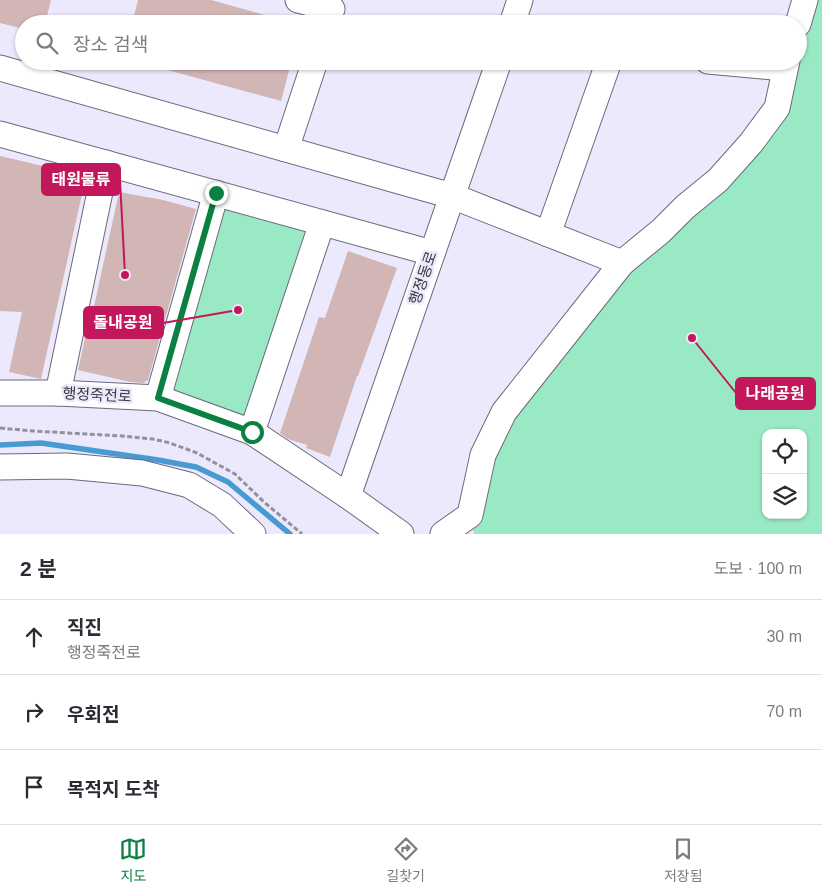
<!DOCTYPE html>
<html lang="ko">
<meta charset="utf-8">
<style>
body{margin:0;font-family:Arial,"Noto Sans KR",sans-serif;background:#f7f7f7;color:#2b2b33}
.controls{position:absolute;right:15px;bottom:15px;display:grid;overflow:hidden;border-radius:10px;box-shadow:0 1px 4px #0004}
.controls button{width:45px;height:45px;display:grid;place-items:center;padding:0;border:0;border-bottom:1px solid #e1e1e2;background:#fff;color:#2b2b33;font:25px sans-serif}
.stop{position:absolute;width:15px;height:15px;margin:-11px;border:4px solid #0b8043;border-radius:50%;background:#fff}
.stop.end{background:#0b8043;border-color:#fff;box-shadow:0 1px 5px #0008}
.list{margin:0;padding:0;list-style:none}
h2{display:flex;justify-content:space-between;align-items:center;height:65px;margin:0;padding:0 20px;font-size:21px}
h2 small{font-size:16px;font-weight:400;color:#7c7c81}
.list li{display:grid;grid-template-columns:32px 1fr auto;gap:15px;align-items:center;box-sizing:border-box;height:75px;padding:0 20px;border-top:1px solid #e1e1e2}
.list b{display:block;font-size:19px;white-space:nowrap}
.list p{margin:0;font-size:16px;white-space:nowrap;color:#7c7c81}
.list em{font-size:16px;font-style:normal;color:#7c7c81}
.icon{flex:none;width:28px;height:28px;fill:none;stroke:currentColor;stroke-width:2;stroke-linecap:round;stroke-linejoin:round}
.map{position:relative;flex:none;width:822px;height:534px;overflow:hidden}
.search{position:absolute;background:#fff;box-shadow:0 1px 4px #0004;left:15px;right:15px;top:15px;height:55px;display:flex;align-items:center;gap:12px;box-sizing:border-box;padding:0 18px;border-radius:28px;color:#7c7c81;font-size:19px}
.sheet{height:290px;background:#fff}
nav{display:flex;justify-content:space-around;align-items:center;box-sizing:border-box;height:70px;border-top:1px solid #e1e1e2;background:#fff;font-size:14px;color:#7c7c81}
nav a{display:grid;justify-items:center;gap:2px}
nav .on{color:#0b8043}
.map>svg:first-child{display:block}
.green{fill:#99eac4;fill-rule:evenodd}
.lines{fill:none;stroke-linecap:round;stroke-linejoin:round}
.stream{stroke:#489ad2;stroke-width:5.5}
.building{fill:#d1b6b5}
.minor-casing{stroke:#6c697d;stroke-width:27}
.path{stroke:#93919f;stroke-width:3;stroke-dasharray:5 2.5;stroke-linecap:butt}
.minor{stroke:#fff;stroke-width:25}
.route{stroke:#0b8043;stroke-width:6}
.labels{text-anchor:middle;stroke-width:5;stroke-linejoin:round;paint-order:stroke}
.street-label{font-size:15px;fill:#393740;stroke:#ece9fc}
.leader{fill:none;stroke:#c2185b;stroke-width:2}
.callout-dot{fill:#c2185b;stroke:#ece9fc;stroke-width:2}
.callout{fill:#c2185b;stroke:#c2185b;stroke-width:2}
.callout-label{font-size:16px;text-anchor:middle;font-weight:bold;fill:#fff}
</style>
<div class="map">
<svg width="822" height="534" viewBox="0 0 822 534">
<rect width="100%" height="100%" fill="#ece9fc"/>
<g class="green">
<path d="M805,0H822V534H474L470,515L483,455L622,263L718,180L798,61V24ZM766,433H803V515H766Z"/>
<path d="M216,193L322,223L252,432L158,398Z"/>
</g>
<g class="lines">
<path class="stream" d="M0,445L41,443L158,460L196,467L228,482L290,534"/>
</g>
<g class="building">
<path d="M0,0H51L45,24H24V29L0,23Z"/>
<path d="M138,0H211L279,19L278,24H164L134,16Z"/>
<path d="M154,61H268L290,67L281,101L153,66Z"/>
<path d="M0,156L86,176L41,379L9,372L22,312L0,311Z"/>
<path d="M119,192L163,200L196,209L148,380L143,383L130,382L78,370L88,325H90Z"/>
<path d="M348,251L397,268L358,376H357L330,457L306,448L307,445L288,439L280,433L319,317L325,318Z"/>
</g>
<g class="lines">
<g class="minor-casing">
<g id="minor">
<path d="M298,0L332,9"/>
<path d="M512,24L520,0"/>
<path d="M798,24L805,0"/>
<path d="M708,61L785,68"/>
<path d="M0,68L452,196L622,263"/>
<path d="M0,134L432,253"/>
<path d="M286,149L315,61"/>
<path d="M548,234L609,61"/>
<path d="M0,393H58L158,398L252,432L348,496L401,534"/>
<path d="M58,393L106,163"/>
<path d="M158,398L216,193"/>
<path d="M252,432L322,223"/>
<path d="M0,467L67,466L142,473L189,485L222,505L253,534"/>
<path d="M348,496L499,61"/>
<path d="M443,534L470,515L483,455L504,412L622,263L661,231L685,207L718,180L751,143L777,108L787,61"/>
</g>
</g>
<path class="path" d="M0,428L33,431L122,436L153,439L170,443L197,453L235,474L264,502L302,534"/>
<use href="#minor" class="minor"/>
</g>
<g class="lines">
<path class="route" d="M216,193L158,398L252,432"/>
</g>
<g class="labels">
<g class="street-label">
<text transform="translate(423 278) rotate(-71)" y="5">행정동로</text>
<text transform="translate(97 395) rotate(3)" y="5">행정죽전로</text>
</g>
</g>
<path class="leader" d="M125 275L120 180M238 310L163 323M692 338L736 393"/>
<g class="callout-dot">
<circle cx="125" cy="275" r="5"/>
<circle cx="238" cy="310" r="5"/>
<circle cx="692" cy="338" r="5"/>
</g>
<g class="callout">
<rect x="42" y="164" width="78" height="31" rx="5"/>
<rect x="84" y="307" width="79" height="31" rx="5"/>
<rect x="736" y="378" width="79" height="31" rx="5"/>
</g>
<g class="callout-label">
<text x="81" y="185">태원물류</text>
<text x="123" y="328">돌내공원</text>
<text x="775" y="399">나래공원</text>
</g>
</svg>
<div class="controls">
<button><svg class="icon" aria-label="locate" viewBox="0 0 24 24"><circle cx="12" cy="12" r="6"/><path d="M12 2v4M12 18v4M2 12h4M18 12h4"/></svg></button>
<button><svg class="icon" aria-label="layers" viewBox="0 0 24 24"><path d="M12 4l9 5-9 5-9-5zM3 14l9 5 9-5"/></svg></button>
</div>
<div class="stop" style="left:252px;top:432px"></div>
<div class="stop end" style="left:216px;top:193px"></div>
<div class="search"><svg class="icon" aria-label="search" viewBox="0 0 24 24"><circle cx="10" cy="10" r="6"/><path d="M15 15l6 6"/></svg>장소 검색</div>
</div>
<section class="sheet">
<h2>2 분<small>도보 · 100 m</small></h2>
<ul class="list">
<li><svg class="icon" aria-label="ahead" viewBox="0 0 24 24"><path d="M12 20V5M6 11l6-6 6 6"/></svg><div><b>직진</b><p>행정죽전로</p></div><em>30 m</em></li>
<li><svg class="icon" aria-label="right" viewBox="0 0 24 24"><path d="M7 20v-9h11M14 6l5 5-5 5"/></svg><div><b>우회전</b></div><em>70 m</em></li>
<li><svg class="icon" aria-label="arrive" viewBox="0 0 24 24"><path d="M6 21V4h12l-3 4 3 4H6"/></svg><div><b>목적지 도착</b></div></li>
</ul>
</section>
<nav>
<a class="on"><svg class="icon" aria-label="map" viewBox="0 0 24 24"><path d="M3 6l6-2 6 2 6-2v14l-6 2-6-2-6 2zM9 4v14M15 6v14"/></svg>지도</a>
<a><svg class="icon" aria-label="directions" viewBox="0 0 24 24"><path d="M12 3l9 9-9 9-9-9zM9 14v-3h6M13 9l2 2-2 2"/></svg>길찾기</a>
<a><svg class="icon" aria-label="saved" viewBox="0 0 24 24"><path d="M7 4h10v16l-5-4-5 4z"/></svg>저장됨</a>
</nav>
